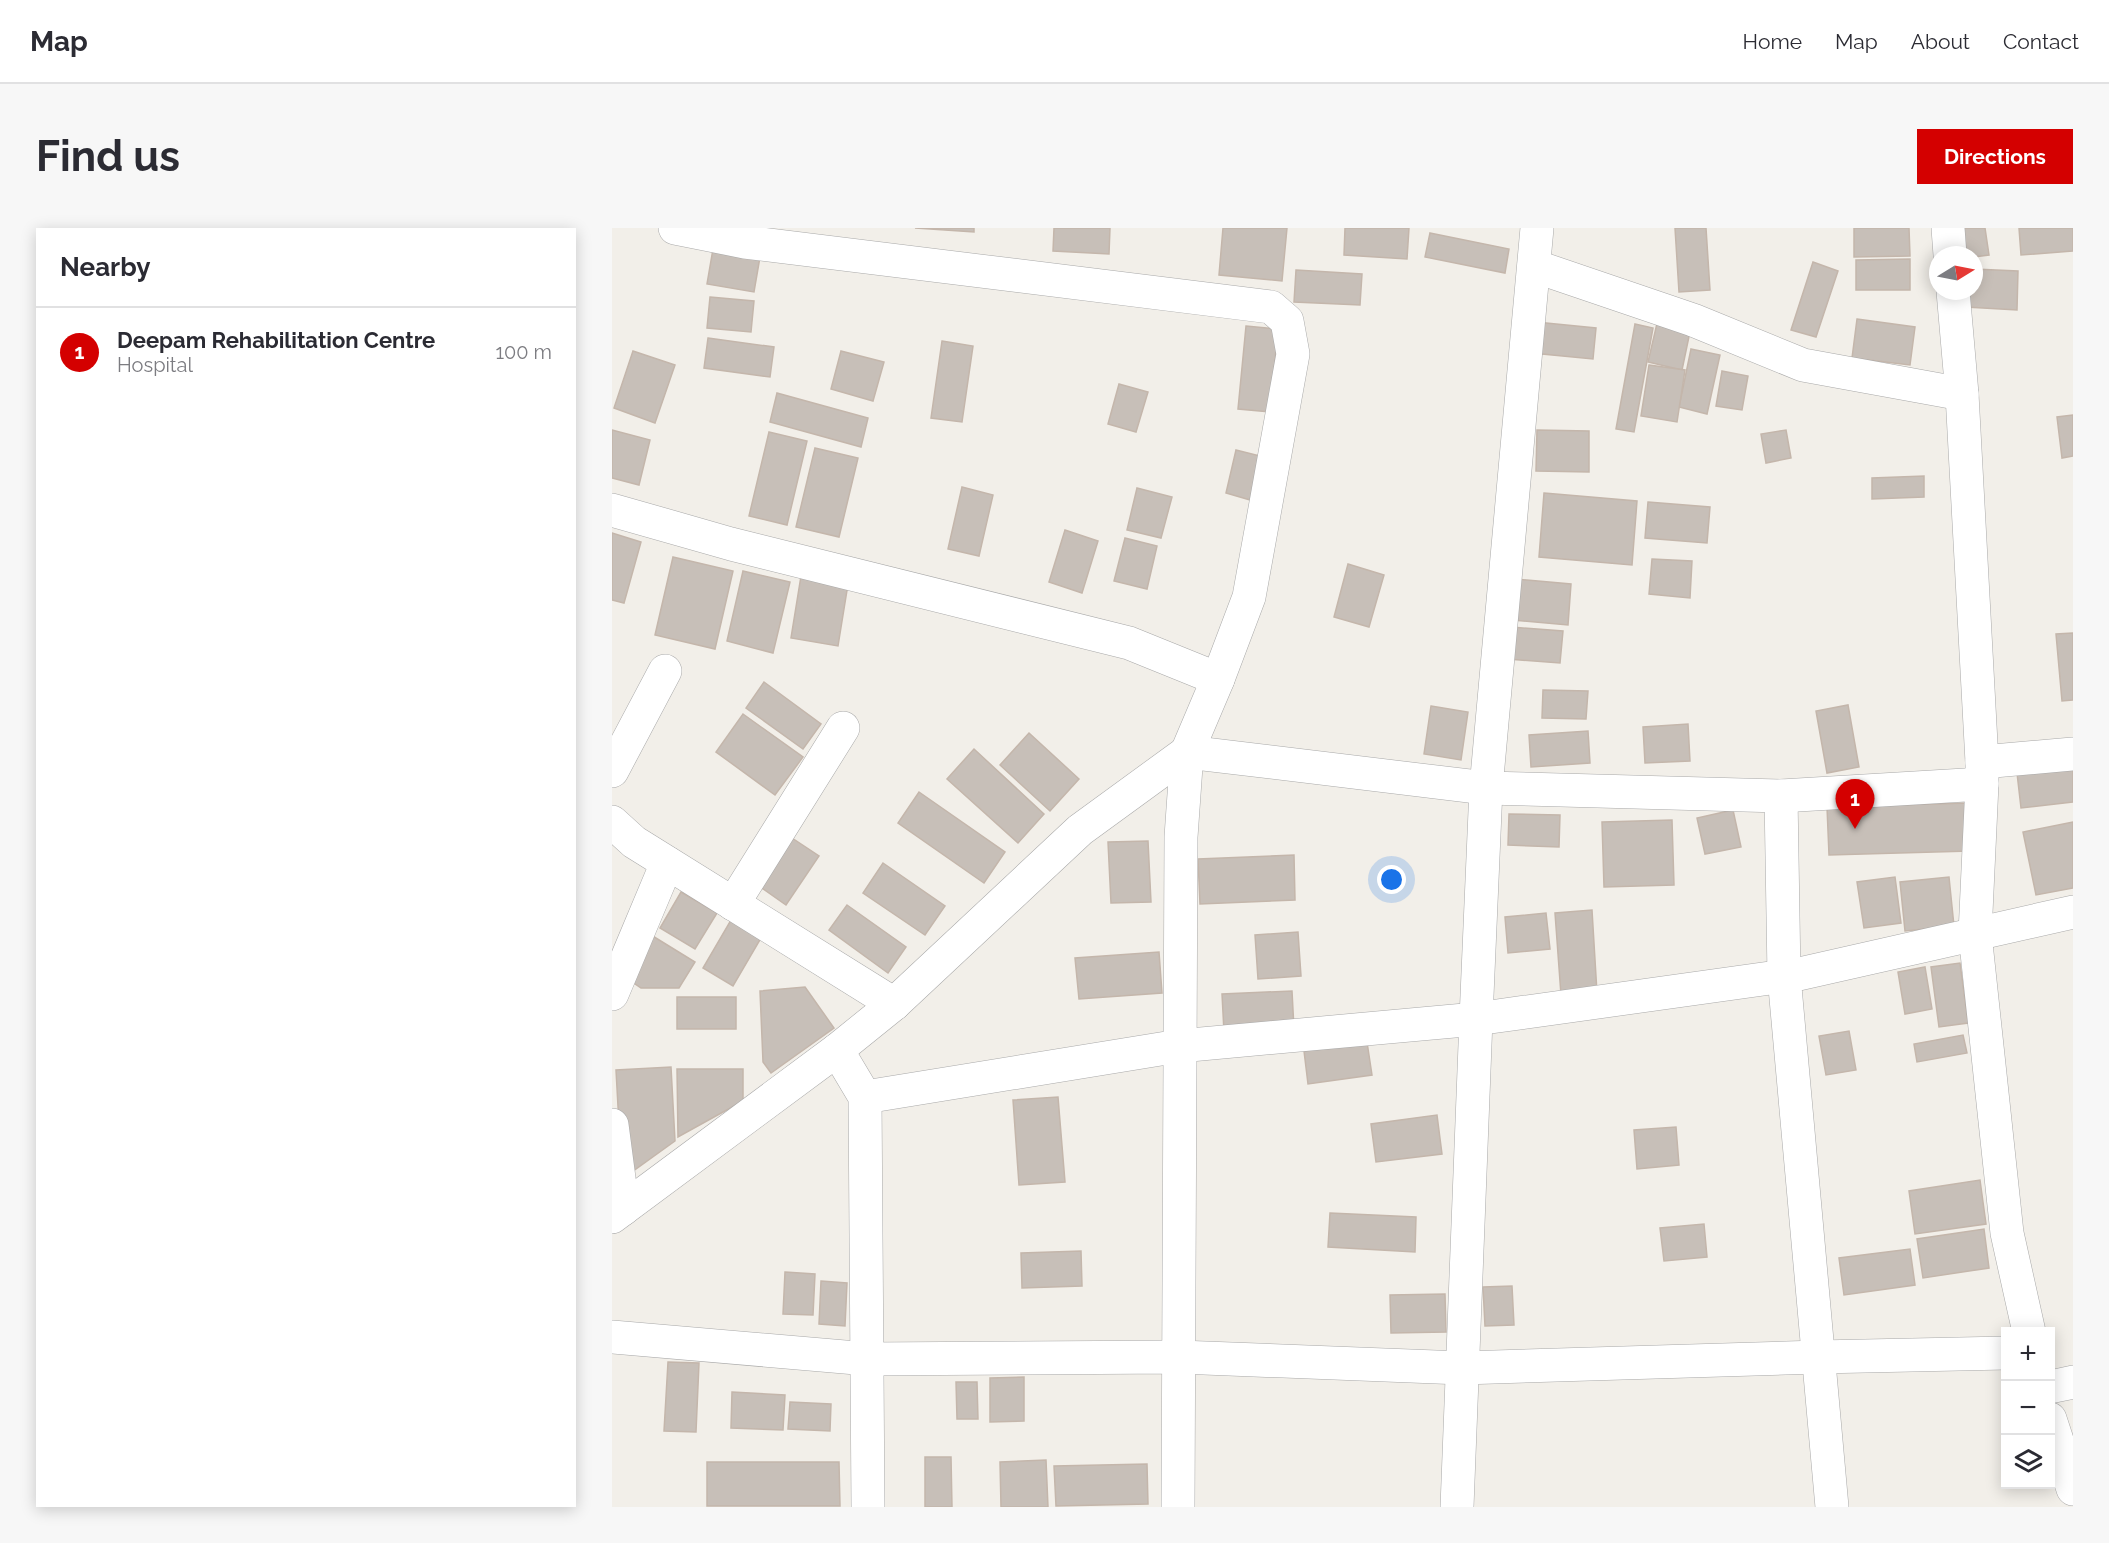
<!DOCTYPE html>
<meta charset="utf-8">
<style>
body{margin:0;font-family:Raleway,sans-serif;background:#f7f7f7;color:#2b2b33}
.controls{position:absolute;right:18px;bottom:18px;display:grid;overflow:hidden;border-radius:0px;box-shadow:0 3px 15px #0003}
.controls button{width:54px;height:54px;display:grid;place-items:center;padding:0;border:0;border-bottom:2px solid #e1e1e2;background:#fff;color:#2b2b33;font:30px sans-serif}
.compass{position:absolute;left:1317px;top:18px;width:54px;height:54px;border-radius:50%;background:#fff;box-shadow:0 3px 15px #0003;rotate:80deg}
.you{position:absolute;left:780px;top:652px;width:21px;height:21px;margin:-15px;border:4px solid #fff;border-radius:50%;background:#1a73e8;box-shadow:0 0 0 9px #1a73e833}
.badge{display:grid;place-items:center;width:39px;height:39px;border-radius:50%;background:#d40000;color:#fff;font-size:20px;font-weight:700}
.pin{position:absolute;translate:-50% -50px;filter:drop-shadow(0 2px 3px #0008)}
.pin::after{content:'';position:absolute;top:32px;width:21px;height:18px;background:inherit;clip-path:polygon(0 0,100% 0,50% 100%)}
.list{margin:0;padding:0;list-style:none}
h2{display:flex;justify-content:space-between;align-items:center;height:78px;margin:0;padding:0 24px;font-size:26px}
h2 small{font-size:20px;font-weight:400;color:#7c7c81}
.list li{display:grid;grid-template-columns:39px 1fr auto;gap:18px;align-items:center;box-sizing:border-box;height:90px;padding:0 24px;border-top:2px solid #e1e1e2}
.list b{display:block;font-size:22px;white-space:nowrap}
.list p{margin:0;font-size:20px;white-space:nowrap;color:#7c7c81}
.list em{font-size:20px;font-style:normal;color:#7c7c81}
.icon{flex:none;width:33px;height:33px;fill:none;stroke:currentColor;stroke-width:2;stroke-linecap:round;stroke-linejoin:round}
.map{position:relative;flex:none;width:1461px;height:1279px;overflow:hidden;border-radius:0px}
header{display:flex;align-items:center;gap:36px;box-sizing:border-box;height:84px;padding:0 30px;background:#fff;border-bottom:2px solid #e1e1e2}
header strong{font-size:28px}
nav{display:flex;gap:33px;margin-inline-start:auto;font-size:21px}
.intro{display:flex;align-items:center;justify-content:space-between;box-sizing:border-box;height:144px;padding:0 36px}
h1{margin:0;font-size:42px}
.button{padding:15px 27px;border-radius:0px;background:#d40000;color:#fff;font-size:21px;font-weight:700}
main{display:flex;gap:36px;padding:0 36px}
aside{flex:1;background:#fff;border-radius:0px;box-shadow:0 3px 15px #0003}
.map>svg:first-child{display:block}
.building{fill:#c7bfb8;stroke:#c4b6ab;stroke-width:1.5}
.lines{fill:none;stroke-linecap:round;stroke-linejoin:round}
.minor-casing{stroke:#a9a9a9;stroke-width:34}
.minor{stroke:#fff;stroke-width:33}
</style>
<header>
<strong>Map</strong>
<nav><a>Home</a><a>Map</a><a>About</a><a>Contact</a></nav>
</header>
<div class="intro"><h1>Find us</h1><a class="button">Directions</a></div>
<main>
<aside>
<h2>Nearby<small></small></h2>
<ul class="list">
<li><span class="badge">1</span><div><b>Deepam Rehabilitation Centre</b><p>Hospital</p></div><em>100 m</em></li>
</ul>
</aside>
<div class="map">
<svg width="1461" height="1279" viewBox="0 0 1461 1279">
<rect width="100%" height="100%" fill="#f2efe9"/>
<g class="building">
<path d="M303,0H362V4Z"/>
<path d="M442,0H498L497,26L441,23Z"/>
<path d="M611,0H675L670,53L607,47Z"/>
<path d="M733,0H797L795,31L732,27Z"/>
<path d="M1063,0H1094L1098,62L1067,64Z"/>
<path d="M1242,0H1297L1298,28L1242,29Z"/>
<path d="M1338,0H1373L1377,27L1362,29V27H1342Z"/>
<path d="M1407,0H1461V23L1409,27Z"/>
<path d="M818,5L897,21L893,45L813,29Z"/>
<path d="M101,21L148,29L142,64L95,56Z"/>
<path d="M1298,31V62H1244V32Z"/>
<path d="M1201,34L1226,43L1204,109L1179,102Z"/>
<path d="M1362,41L1406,43L1405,82L1354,79L1355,63H1362Z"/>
<path d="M684,42L750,46L748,77L682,74Z"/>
<path d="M98,69L142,73L139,104L95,100Z"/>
<path d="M1047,87L1080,94L1070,142L1036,134Z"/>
<path d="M1245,91L1303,99L1298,137L1240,130Z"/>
<path d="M924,94L984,100L981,131L920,125Z"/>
<path d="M1023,96L1041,100L1022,204L1004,201Z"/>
<path d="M634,98L666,101L658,184L626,181Z"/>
<path d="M96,110L162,119L158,149L92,140Z"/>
<path d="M330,113L361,118L350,194L319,190Z"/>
<path d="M1079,121L1108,127L1095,186L1067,179Z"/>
<path d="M21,123L63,137L43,195L2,180Z"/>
<path d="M229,123L272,134L261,173L219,161Z"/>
<path d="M1037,137L1073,142L1065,194L1029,188Z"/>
<path d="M1110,143L1136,148L1130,182L1104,178Z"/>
<path d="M507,156L536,164L524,204L496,196Z"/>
<path d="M165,165L256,190L249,219L158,194Z"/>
<path d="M1461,187V228L1450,230L1445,189Z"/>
<path d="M0,202L38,212L27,257L0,250Z"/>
<path d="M925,202L977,203V244L924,243Z"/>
<path d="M1174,202L1179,230L1154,235L1149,206Z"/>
<path d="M157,204L195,213L175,297L137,288Z"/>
<path d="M203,220L246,230L227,309L184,299Z"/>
<path d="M624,222L656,230L645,274L614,265Z"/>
<path d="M1312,248V269L1260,271V250Z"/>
<path d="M350,259L381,267L367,328L336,321Z"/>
<path d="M525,260L560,269L549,310L515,302Z"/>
<path d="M932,265L1025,273L1020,337L927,329Z"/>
<path d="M1036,274L1098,279L1095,315L1033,310Z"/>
<path d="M453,302L486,313L470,365L437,354Z"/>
<path d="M0,305L29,314L12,375L0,372Z"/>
<path d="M513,310L545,318L535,361L502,353Z"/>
<path d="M61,329L121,343L103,421L43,407Z"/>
<path d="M1040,331L1080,333L1078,370L1037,366Z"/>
<path d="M736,336L772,347L757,399L722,389Z"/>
<path d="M131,343L178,354L161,425L115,413Z"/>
<path d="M189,348L236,356L226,418L179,410Z"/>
<path d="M904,351L959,356L956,397L901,392Z"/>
<path d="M899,399L951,403L948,435L896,431Z"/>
<path d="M1461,405V472L1450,473L1444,406Z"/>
<path d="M152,454L209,496L191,521L134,480Z"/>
<path d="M931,462L976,463L974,491L930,490Z"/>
<path d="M1236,477L1247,539L1215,545L1204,483Z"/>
<path d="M819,478L856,484L849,532L812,526Z"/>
<path d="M131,486L191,529L163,567L104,524Z"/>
<path d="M1076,496L1078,533L1033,535L1031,499Z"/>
<path d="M976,503L978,535L919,539L917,507Z"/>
<path d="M417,505L467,551L438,583L388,537Z"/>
<path d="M362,521L432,586L406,615L335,551Z"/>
<path d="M1461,538V574L1409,580L1405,545Z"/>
<path d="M307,564L393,624L372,655L286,595Z"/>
<path d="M1357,575L1358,623L1217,627L1215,579Z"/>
<path d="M1121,582L1129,619L1093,626L1085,590Z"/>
<path d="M897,586L948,587L947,619L896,617Z"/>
<path d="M1060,592L1062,657L992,659L990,594Z"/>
<path d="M1461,594V660L1424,667L1411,604Z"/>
<path d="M177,608L207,628L174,677L144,656Z"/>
<path d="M536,613L539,674L499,675L496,614Z"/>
<path d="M682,627L683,672L588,676L586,631Z"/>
<path d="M271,635L333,678L313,707L251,665Z"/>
<path d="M1283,649L1289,695L1252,700L1245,654Z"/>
<path d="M1337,649L1342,698L1293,703L1288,654Z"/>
<path d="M69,664L105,685L83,721L48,700Z"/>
<path d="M235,677L294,719L276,745L217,702Z"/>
<path d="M980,682L985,765L949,767L943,685Z"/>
<path d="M934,685L938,721L896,725L893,689Z"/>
<path d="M119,692L149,710L121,758L91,740Z"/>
<path d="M686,704L689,748L646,751L643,707Z"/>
<path d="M39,707L83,734L67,760H29L13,749Z"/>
<path d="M547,724L550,765L467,771L463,730Z"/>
<path d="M1348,735L1356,795L1327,799L1319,739Z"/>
<path d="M1313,739L1320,781L1293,786L1286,744Z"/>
<path d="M193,759L222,800L159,845L151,834L148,763Z"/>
<path d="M680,763L682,801L612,804L610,766Z"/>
<rect x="65" y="769" width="59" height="32"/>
<path d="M1237,803L1244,842L1214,847L1207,808Z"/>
<path d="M1351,807L1355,825L1305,834L1302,816Z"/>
<path d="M755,814L760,847L696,856L692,823Z"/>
<path d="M59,839L63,913L10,951L4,842Z"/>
<path d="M65,841H131V873L66,909Z"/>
<path d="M446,869L453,954L407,957L401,872Z"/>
<path d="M825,887L830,926L764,934L759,896Z"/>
<path d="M1064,899L1067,937L1025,941L1022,902Z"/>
<path d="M1368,952L1374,996L1303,1006L1297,963Z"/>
<path d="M718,985L804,989L803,1024L716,1019Z"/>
<path d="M1092,996L1095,1029L1052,1033L1048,1000Z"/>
<path d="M1372,1001L1377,1040L1311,1050L1305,1011Z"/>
<path d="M1298,1021L1303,1057L1232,1067L1227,1030Z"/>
<path d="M469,1023L470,1058L410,1060L409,1025Z"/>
<path d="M173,1044L203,1046L201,1087L171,1086Z"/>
<path d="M209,1053L235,1055L233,1098L207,1096Z"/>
<path d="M900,1058L902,1097L873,1098L871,1059Z"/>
<path d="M833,1066L834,1104L779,1105L778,1067Z"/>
<path d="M56,1134L87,1135L84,1204L52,1203Z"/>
<path d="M412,1149V1193L378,1194V1150Z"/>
<path d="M344,1154H365L366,1191H345Z"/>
<path d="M120,1164L173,1167L171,1202L119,1200Z"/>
<path d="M178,1174L219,1176L218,1203L176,1201Z"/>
<path d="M313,1229H339L340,1279H313Z"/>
<path d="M434,1232L436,1279H389L388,1234Z"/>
<path d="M95,1234H227L228,1278H95Z"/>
<path d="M535,1236L536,1276L444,1278L442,1238Z"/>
</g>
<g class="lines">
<g class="minor-casing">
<g id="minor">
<path d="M63,0L133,14L659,79L675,93L681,126L637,369L606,451"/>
<path d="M925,0L874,560L864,791L1187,746L1461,684"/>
<path d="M1336,0L1338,27"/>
<path d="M922,38L1081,92L1191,137L1350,166"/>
<path d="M1341,63L1350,166L1370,534V556L1363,706L1395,1005L1417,1104"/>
<path d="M0,282L119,316L517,415L606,451L575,524L569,609L566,1279"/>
<path d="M1370,534L1461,526"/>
<path d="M0,543L53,443"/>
<path d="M1169,568L1172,748L1220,1279"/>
<path d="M0,594L22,614L282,776"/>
<path d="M121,676L231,500"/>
<path d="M0,766L55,635"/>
<path d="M225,822L253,869L256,1279"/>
<path d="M253,869L567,818L864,791L845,1279"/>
<path d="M0,897L11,981"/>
<path d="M0,989L225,822L282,776L468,602L575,524L874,560L1169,568L1370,556"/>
<path d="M0,1109L256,1131L567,1129L850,1140L1206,1129L1394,1125"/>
<path d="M1438,1159L1461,1154"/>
<path d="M1438,1191L1461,1261"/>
</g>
</g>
<use href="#minor" class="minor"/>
</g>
</svg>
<div class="controls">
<button>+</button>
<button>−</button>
<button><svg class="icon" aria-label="layers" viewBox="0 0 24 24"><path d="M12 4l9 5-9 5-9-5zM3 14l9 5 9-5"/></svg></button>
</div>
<svg class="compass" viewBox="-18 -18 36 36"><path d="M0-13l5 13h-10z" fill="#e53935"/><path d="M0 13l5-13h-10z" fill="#7c7c81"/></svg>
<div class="you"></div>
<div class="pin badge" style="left:1243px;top:601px">1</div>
</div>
</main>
